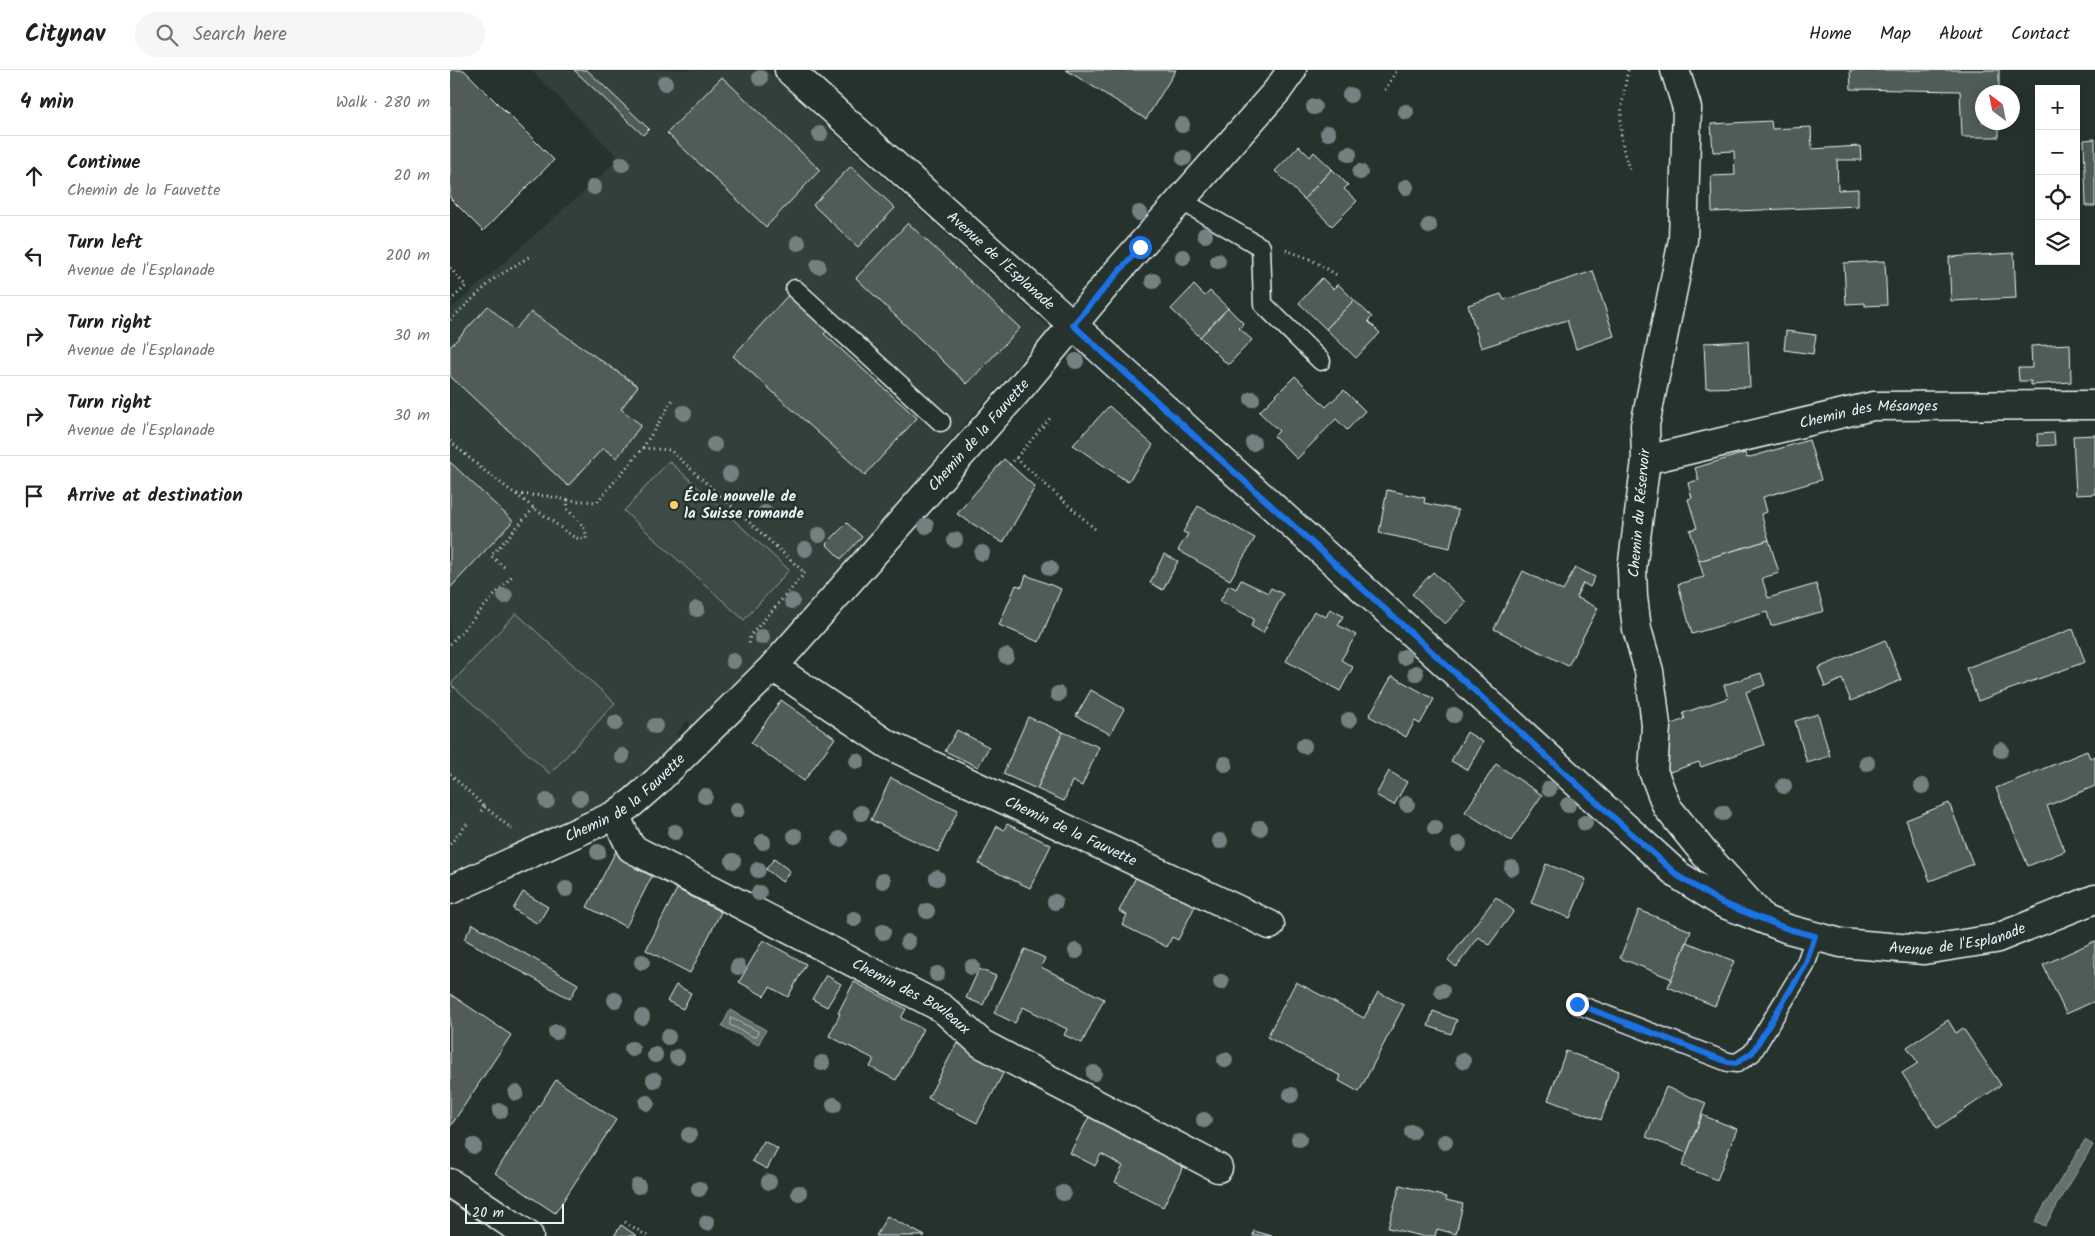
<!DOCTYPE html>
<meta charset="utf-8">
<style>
body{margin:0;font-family:Kalam,sans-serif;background:#f6f6f6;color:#202124}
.controls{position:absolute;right:15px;top:15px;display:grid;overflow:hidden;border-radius:0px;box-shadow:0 2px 12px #0003}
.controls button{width:45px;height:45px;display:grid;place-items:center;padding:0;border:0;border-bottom:1px solid #e0e0e0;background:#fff;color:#202124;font:25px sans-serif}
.compass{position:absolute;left:1525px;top:15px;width:45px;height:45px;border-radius:50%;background:#fff;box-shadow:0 2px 12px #0003;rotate:328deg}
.scale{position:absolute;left:15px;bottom:12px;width:99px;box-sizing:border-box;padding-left:5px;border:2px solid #e8f1f8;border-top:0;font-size:14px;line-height:18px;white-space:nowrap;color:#e8f1f8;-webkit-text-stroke:4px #26332d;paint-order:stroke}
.stop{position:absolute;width:15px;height:15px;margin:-11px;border:4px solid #1a73e8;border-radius:50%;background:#fff}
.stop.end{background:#1a73e8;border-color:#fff;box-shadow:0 1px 5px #0008}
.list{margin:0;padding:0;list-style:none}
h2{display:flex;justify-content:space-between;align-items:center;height:65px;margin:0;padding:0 20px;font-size:21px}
h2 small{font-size:16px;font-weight:400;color:#757577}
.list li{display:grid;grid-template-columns:32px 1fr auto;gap:15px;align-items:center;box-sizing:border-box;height:80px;padding:0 20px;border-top:1px solid #e0e0e0}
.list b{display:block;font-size:19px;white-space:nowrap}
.list p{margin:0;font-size:16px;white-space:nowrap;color:#757577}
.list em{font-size:16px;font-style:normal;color:#757577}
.icon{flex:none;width:28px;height:28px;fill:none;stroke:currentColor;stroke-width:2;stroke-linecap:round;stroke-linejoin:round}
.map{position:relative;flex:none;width:1645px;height:1166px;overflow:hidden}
header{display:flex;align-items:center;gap:30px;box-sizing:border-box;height:70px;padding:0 25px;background:#fff;border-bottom:1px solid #e0e0e0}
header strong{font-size:24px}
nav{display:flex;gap:28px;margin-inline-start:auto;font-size:18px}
.search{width:350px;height:45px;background:#f6f6f6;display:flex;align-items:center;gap:12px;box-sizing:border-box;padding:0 18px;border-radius:28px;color:#757577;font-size:19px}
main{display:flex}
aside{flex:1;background:#fff}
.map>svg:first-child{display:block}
.built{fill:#333f3a}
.green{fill:#3e4b47;stroke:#939ea0}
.water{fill:#636f6d;stroke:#98a3a5}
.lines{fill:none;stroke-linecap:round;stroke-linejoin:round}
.shore{stroke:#b3bdc0;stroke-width:1}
.building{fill:#505c59;stroke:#e8f1f8}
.lane-casing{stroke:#e8f1f8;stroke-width:21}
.street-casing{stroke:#e8f1f8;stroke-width:31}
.path{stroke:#e8f1f8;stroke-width:3;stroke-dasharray:1 4;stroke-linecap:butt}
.lane{stroke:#26332d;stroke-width:18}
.street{stroke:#26332d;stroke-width:28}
.tree{fill:#758080}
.route{stroke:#1a73e8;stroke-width:6}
.poi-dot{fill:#ffd166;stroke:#26332d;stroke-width:2}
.labels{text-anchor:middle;stroke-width:5;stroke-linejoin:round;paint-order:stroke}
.street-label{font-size:15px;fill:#e8f1f8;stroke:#26332d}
.poi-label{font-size:15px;font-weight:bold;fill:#e8f1f8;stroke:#26332d;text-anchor:start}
</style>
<header>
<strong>Citynav</strong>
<div class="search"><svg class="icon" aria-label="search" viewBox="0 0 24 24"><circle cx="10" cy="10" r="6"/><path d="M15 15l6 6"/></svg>Search here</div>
<nav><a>Home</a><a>Map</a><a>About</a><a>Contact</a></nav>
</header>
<main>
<aside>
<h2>4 min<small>Walk · 280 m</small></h2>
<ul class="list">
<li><svg class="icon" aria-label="ahead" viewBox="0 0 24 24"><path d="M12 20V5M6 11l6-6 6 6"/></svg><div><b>Continue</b><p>Chemin de la Fauvette</p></div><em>20 m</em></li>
<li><svg class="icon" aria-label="left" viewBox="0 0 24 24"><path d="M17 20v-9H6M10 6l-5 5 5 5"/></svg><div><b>Turn left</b><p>Avenue de l'Esplanade</p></div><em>200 m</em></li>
<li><svg class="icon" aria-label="right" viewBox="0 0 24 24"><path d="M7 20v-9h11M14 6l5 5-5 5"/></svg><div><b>Turn right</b><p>Avenue de l'Esplanade</p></div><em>30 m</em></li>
<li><svg class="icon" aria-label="right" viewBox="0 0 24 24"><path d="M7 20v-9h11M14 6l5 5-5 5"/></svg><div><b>Turn right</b><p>Avenue de l'Esplanade</p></div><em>30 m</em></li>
<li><svg class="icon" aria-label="arrive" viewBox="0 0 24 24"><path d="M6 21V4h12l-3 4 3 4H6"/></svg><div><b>Arrive at destination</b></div></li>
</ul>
</aside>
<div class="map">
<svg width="1645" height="1166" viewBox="0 0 1645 1166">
<rect width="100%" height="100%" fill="#26332d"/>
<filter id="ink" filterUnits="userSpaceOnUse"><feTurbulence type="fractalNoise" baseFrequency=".02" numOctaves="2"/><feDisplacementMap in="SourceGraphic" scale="10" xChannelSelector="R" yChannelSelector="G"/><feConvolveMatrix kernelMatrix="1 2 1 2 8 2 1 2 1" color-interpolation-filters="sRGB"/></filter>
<g filter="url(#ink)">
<path class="built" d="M81,0H316L390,69L600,258L505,365L389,505L248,659L237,651L226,664L234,671L168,731L0,802V240L148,109L169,88Z"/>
<g class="green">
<path d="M219,391L339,500L294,550L174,441Z"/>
<path d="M66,543L165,633L100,704L1,614Z"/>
</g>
<g class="water">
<path d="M280,940L316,960L308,975L272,956Z"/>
<path d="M1635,1070L1643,1075L1595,1156L1585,1151Z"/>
</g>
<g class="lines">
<path class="shore" d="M281,948L308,961L307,966L304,967L280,955Z"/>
</g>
<g class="building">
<path d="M0,0H14L104,90L33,161L0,128Z"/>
<path d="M124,0H137L199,59L193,65Z"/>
<path d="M616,0H726L696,49Z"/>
<path d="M1400,0H1549V22H1532V52H1549V67H1512L1510,21L1401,19Z"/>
<path d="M272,7L370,100L316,157L217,63Z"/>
<path d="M1321,51L1322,59L1361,57L1362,79L1410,76L1411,90H1387L1388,120L1408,119V136L1262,142L1261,106L1285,105L1284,81L1263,82L1261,54Z"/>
<path d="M1645,69V136H1636L1634,70Z"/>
<path d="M849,76L860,87L864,82L882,99L854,129L825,101Z"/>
<path d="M401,96L445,138L408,177L363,135Z"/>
<path d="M882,99L898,115L894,119L907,131L882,156L854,129Z"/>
<path d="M458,153L570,258L517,314L406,208Z"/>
<path d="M1564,183L1566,228L1501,231L1499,187Z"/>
<path d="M1435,191L1437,235L1415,236V233L1396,234L1394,193Z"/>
<path d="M1143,201L1164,266L1126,279L1117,250L1031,278L1018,235L1051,224L1054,230Z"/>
<path d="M872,208L883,219L888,214L904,230L876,259L849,233Z"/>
<path d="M744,215L755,226L760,221L778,238L750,267L721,239Z"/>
<path d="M340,223L379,259L374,264L467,348L415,405L283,286Z"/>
<path d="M904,230L922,247L918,251L930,263L906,288L876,259Z"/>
<path d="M38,236L64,260L81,242L188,316L171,339L191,355L167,388L153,378L118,416L0,306V277Z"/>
<path d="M778,238L794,254L789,258L802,270L778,295L750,267Z"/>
<path d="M1336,261L1366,265L1363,284L1334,280Z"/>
<path d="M1298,271L1300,317L1256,318L1254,273Z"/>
<path d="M1620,274L1621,312L1581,315V311H1569L1568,298H1582L1581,276Z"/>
<path d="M845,306L876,337L894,320L915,341L897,360L886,349L847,389L824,366L829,361L809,342Z"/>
<path d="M659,336L703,375L678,412L623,375Z"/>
<path d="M1604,363L1605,375L1588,376L1587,364Z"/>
<path d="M1645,365V424L1626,425L1623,366Z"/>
<path d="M1359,370L1371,410L1313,427L1317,442L1311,444L1319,470L1249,491L1240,460L1247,458L1238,429L1242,428L1238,413L1249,410L1245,398L1295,383L1297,388Z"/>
<path d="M554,389L585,417L553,473L507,444Z"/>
<path d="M0,392L63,451L0,518Z"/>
<path d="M937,420L975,428L974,433L1008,440L1000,478L929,463Z"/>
<path d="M748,436L805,468L780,510L728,480L738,464L733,462Z"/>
<path d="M397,453L412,467L391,489L376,474Z"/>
<path d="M1319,470L1329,503L1312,508L1318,528L1366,514L1374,541L1321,556L1317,542L1242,564L1228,514L1254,507L1249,491Z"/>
<path d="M714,484L728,491L713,520L700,513Z"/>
<path d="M1125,497L1145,507L1140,517L1133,513L1126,527L1148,538L1118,596L1044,559L1073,501L1113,521Z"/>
<path d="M983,502L1016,532L995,554L962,524Z"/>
<path d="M576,505L611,519L589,572L549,555L566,515L572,517Z"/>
<path d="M791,510L818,523L821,518L833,524L813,563L801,556L804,549L770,531L779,515L786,519Z"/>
<path d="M880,539L893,546L888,555L906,565L891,590L903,597L890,621L836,591L864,541L876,547Z"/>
<path d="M1623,559L1635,592L1528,631L1516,598Z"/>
<path d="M1435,570L1451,610L1401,631L1392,609L1375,617L1368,598Z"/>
<path d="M1311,603L1315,615L1296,622L1314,675L1251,697L1249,692L1214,704L1219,655L1235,649L1233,643L1278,628L1274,615Z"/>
<path d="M942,606L984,629L970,654L965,651L956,667L919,646Z"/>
<path d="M641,620L674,639L660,664L626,646Z"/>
<path d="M331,630L385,668L354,711L301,673Z"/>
<path d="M1368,644L1380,686L1357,693L1345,651Z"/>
<path d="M578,647L613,662L587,719L553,704Z"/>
<path d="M507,660L539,677L528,697L495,681Z"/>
<path d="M613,662L649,677L632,716L622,711L614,731L587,719Z"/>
<path d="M1017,662L1033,672L1018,700L1001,691Z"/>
<path d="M1637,681L1640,688L1645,686V716L1597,736L1615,781L1578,796L1546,718Z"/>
<path d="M1046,694L1092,725L1061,771L1015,742Z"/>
<path d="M939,701L957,712L944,735L926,725Z"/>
<path d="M441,708L508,740L488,782L421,750Z"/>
<path d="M1499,733L1523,794L1480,811L1456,750Z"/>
<path d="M557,754L601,775L580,818L529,794L547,756L554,760Z"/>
<path d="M167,779L188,790L185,798L202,806L176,857L137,837Z"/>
<path d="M324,789L340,801L332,812L316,799Z"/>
<path d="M1096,794L1136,809L1120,848L1081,833Z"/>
<path d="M690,799L749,828L728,870L722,867L717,877L672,855L677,845L669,841Z"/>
<path d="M227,819L271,842L240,903L196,880Z"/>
<path d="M73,822L98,837L88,854L63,839Z"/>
<path d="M1046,827L1064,841L1039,875L1029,867L1006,897L998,890Z"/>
<path d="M1189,840L1241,861L1222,909L1170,888Z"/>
<path d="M23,854L128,914L120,929L14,869Z"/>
<path d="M313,870L356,894L338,927L320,917L314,926L289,912Z"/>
<path d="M1645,871V931L1616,944L1593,895Z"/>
<path d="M1237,872L1284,891L1265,936L1218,917Z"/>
<path d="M575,879L595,888L591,897L654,929L632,973L614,965L617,959L573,937L565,953L544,943Z"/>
<path d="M529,899L546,906L533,935L516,928Z"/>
<path d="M376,905L391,914L377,937L362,929Z"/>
<path d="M404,912L456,939L451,948L473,959L446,1010L420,997L424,989L379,966L390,944L388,943Z"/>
<path d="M846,912L914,948L928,922L954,935L909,1022L889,1011L891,1006L817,967Z"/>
<path d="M226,915L241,923L233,939L217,931Z"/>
<path d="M0,924L61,965L0,1057Z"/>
<path d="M983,941L1007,950L1001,964L978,956Z"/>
<path d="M1498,950L1506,963L1513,958L1551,1015L1487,1058L1452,1003L1468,993L1457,977Z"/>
<path d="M507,973L556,998L527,1053L478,1028Z"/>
<path d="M1116,981L1169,1001L1151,1050L1098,1030Z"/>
<path d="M106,1010L166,1050L105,1143L45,1103Z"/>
<path d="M1216,1017L1256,1033L1237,1083L1196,1067Z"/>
<path d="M1252,1045L1287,1059L1267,1110L1232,1096Z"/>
<path d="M639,1047L686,1071L688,1068L735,1093L713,1137L665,1112L673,1096L651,1084L645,1096L620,1083Z"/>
<path d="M314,1071L328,1079L317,1099L302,1091Z"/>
<path d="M950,1115L996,1127V1130L1013,1134L1006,1164L987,1159L985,1166H971L938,1158Z"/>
<path d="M437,1146L475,1166H426Z"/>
<path d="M171,1155L187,1166H164Z"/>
<path d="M804,1161L822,1166H803Z"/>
</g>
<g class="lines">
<g class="lane-casing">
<g id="lane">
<path d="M732,131L811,177L813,234L871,291"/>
<path d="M345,219L491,352"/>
<path d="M1127,934L1278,992L1287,993L1302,983L1355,896L1365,867"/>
</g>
</g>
<g class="street-casing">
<g id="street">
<path id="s1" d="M339,0L623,255L1228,805L1272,833L1338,859L1391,873L1474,880L1545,869L1645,829"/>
<path d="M1225,0L1237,38L1233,170L1195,355L1196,390L1182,499L1183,527L1187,559L1199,601L1203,630L1206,656L1203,701L1217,737L1254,783L1310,845"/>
<path id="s2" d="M1196,390L1423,336L1645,335"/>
<path id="s3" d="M323,597L437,674L820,855"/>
<path id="s4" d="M165,745L181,778L492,938L532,974L768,1098"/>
<path id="s5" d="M0,820L165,745L182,733L206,712L323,597L570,318L667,202L827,21L842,0"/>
<path d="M0,1113L79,1166"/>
</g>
</g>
<g class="path">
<path d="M1178,0C1171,37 1165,66 1181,102"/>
<path d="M935,20L947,0"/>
<path d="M836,180L862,190L887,205"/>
<path d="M0,198L16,216L0,231"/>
<path d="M0,250L45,208L79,187"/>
<path d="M0,371L31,398L84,438L125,468L136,469C138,457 124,447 117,439L118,430L147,432L193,378L220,380L355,503L300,566L299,576"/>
<path d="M193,378L224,328"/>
<path d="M566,388L645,459"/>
<path d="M560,395L601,347"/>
<path d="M67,424L97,426L118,430"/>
<path d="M54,497L41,486L84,438"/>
<path d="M0,574L63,505"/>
<path d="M0,621L4,617"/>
<path d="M0,704L35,737"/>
<path d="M31,741L35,737L62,759"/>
<path d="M0,774L18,753"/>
<path d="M175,1152L197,1166"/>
</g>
<use href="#lane" class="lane"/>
<use href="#street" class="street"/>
</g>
<g class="tree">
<circle cx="310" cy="8" r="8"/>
<circle cx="215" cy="13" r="8"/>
<circle cx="900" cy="25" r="8"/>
<circle cx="864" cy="37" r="8"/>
<circle cx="956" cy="42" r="8"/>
<circle cx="732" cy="55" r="8"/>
<circle cx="878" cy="63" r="8"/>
<circle cx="370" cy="64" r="8"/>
<circle cx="899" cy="84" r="8"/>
<circle cx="734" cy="88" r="8"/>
<circle cx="172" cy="94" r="8"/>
<circle cx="910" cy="102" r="8"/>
<circle cx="144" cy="117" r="8"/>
<circle cx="956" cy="117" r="8"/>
<circle cx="689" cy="143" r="8"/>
<circle cx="979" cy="156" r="8"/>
<circle cx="755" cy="165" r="8"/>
<circle cx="348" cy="173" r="8"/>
<circle cx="733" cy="187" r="8"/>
<circle cx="768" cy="191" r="8"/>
<circle cx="368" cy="196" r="8"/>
<circle cx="703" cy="211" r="8"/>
<circle cx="626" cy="291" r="8"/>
<circle cx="802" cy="329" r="8"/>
<circle cx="234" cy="343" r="8"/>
<circle cx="803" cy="373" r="8"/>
<circle cx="264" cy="375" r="8"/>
<circle cx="280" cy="404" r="8"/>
<circle cx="315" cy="443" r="8"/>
<circle cx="476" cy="456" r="8"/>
<circle cx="369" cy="465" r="8"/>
<circle cx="505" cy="470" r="8"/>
<circle cx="355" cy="479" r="8"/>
<circle cx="532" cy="483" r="8"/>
<circle cx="600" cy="498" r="8"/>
<circle cx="55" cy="526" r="8"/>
<circle cx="342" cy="531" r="8"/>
<circle cx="247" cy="539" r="8"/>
<circle cx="312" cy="567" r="8"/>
<circle cx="556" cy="586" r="8"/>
<circle cx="954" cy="587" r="8"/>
<circle cx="283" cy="591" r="8"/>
<circle cx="966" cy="603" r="8"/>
<circle cx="608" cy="624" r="8"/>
<circle cx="1004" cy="645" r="8"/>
<circle cx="899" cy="650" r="8"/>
<circle cx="165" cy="653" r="8"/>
<circle cx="205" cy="656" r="8"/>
<circle cx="854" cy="676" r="8"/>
<circle cx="1551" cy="680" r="8"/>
<circle cx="172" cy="686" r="8"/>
<circle cx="407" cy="691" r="8"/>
<circle cx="1417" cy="693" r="8"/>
<circle cx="775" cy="694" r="8"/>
<circle cx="1334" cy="716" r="8"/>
<circle cx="1472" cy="716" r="8"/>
<circle cx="1099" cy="719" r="8"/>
<circle cx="255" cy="726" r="8"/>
<circle cx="130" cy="728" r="8"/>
<circle cx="97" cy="731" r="8"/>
<circle cx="957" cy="734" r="8"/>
<circle cx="1118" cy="735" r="8"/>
<circle cx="287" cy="740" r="8"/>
<circle cx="411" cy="743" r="8"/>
<circle cx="1273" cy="743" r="8"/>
<circle cx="1135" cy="753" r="8"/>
<circle cx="810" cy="758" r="8"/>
<circle cx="985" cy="758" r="8"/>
<circle cx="225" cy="762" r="8"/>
<circle cx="345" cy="766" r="8"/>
<circle cx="390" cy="769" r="8"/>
<circle cx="770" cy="771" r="8"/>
<circle cx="313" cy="772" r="8"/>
<circle cx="1009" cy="774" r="8"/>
<circle cx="148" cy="782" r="8"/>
<circle cx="283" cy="791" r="8"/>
<circle cx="1062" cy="798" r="8"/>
<circle cx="308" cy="800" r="8"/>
<circle cx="487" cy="808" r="8"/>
<circle cx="433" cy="811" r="8"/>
<circle cx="116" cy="819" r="8"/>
<circle cx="309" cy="823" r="8"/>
<circle cx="605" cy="832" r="8"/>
<circle cx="477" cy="841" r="8"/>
<circle cx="404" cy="849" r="8"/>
<circle cx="433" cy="862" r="8"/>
<circle cx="458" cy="872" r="8"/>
<circle cx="626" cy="881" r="8"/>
<circle cx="192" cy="892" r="8"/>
<circle cx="288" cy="897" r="8"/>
<circle cx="522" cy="897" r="8"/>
<circle cx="487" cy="904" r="8"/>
<circle cx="771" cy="912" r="8"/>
<circle cx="992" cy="921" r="8"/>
<circle cx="165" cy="930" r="8"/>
<circle cx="192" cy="947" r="8"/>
<circle cx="106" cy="962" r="8"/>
<circle cx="218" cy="967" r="8"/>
<circle cx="182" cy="979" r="8"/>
<circle cx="205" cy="985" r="8"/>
<circle cx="227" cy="987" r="8"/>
<circle cx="775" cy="990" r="8"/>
<circle cx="1013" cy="991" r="8"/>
<circle cx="372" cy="993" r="8"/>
<circle cx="644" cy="1003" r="8"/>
<circle cx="204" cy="1010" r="8"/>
<circle cx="66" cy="1023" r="8"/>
<circle cx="841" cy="1025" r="8"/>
<circle cx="197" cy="1033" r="8"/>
<circle cx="384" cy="1035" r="8"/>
<circle cx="50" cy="1041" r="8"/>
<circle cx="754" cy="1050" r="8"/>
<circle cx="962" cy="1062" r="8"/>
<circle cx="239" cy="1065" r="8"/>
<circle cx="849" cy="1069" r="8"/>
<circle cx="995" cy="1072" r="8"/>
<circle cx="24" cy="1076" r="8"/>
<circle cx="319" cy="1112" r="8"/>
<circle cx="188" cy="1116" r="8"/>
<circle cx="249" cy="1119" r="8"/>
<circle cx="349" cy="1123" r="8"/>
<circle cx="613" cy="1123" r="8"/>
<circle cx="257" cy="1153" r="8"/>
</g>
</g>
<g class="lines" filter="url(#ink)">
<path class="route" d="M690,177L623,255L1228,806L1272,833L1338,859L1365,866L1355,896L1302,983L1286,993L1278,992L1127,934"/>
</g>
<circle class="poi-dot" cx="224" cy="435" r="5"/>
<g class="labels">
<g class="street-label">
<text dy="5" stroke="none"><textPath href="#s1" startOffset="285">Avenue de l'Esplanade</textPath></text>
<text dy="5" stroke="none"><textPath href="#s2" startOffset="228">Chemin des Mésanges</textPath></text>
<text dy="5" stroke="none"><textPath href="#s5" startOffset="708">Chemin de la Fauvette</textPath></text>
<text transform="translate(1189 443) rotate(-85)" y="5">Chemin du Réservoir</text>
<text dy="5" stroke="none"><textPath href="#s5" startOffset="199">Chemin de la Fauvette</textPath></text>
<text dy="5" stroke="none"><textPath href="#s3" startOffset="341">Chemin de la Fauvette</textPath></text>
<text dy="5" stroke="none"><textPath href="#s1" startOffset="1495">Avenue de l'Esplanade</textPath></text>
<text dy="5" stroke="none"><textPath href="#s4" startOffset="354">Chemin des Bouleaux</textPath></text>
</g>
<g class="poi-label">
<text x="234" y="431">École nouvelle de<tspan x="234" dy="17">la Suisse romande</tspan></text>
</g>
</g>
</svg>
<div class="controls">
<button>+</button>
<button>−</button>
<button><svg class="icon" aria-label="locate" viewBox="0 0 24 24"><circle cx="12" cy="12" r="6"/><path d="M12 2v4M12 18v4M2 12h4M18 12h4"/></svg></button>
<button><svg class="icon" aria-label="layers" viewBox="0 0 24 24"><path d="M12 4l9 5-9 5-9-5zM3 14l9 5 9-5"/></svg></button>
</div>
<svg class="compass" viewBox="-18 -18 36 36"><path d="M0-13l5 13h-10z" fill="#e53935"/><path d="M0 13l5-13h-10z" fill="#757577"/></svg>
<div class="scale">20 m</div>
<div class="stop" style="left:690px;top:177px"></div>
<div class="stop end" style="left:1127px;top:934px"></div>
</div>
</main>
